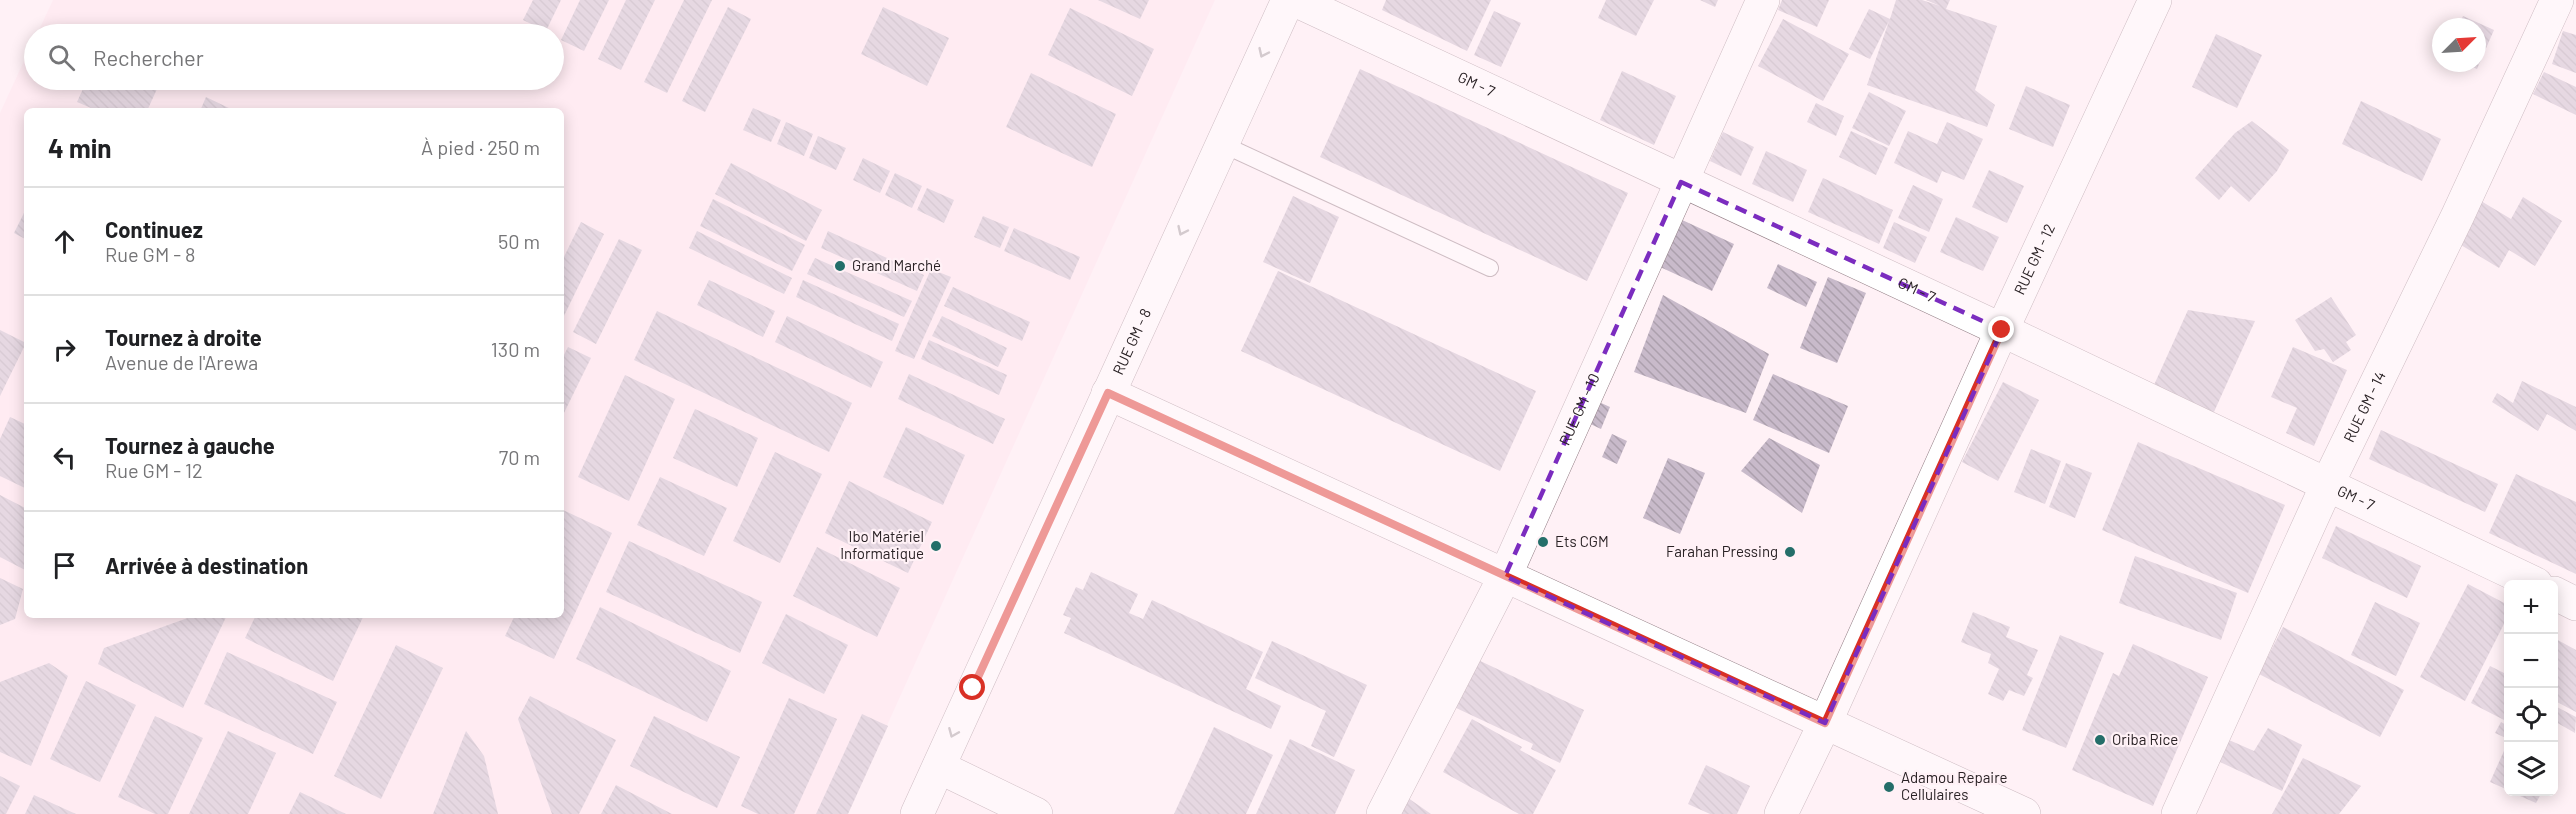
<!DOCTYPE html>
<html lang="fr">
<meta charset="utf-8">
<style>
body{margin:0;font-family:Barlow,sans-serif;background:#f2f2f2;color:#202124}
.controls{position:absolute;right:18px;bottom:18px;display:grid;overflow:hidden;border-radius:9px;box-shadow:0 3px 15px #0003}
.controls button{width:54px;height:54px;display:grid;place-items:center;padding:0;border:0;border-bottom:2px solid #e0e0e0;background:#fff;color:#202124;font:30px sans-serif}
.compass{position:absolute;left:2432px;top:18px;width:54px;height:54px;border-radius:50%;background:#fff;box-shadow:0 3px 15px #0003;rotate:66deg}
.stop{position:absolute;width:18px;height:18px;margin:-14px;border:4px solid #d93025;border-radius:50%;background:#fff}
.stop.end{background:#d93025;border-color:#fff;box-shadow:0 2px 6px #0008}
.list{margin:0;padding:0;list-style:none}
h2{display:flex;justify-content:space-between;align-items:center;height:78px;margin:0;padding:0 24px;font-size:26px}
h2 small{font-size:20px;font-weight:400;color:#757577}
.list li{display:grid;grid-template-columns:39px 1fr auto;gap:18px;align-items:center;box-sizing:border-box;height:108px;padding:0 24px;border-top:2px solid #e0e0e0}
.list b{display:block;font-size:22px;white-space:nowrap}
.list p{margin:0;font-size:20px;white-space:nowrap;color:#757577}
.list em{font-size:20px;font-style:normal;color:#757577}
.icon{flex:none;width:33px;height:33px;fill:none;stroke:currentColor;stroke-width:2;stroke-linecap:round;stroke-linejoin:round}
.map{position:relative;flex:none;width:2576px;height:814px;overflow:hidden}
.search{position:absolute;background:#fff;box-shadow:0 3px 15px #0003;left:24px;top:24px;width:540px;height:66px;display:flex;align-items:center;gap:15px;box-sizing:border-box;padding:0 21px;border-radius:33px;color:#757577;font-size:22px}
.panel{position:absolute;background:#fff;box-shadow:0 3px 15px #0003;left:24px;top:108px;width:540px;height:510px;border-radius:9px}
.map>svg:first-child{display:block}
.built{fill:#fee5ee;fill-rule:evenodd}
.building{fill:url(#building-back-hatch)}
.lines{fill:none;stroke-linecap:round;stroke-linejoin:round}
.service-casing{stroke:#937f86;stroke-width:18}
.minor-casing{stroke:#937f86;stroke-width:34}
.tertiary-casing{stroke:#937f86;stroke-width:34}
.service{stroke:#fff;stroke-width:16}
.minor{stroke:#fff;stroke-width:33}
.tertiary{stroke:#fff;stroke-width:33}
.oneway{stroke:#9f9c9d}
.route{stroke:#d93025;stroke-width:8}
.marked{fill:none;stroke:#7b2cbf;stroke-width:4.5;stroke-dasharray:12 8;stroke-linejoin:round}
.poi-dot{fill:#246e69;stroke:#fff1f6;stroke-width:2}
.labels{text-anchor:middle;stroke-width:4.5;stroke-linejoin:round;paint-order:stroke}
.street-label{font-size:15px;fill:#2a2225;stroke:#fff1f6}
.poi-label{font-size:15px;fill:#2a2225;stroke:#fff1f6;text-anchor:start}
</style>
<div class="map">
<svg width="2576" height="814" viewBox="0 0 2576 814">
<defs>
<pattern id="building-back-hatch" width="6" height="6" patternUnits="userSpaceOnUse" patternTransform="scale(1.5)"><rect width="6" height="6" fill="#c8baca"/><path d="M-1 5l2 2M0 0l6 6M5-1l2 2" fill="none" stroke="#aca0ad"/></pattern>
</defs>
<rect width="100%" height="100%" fill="#fff1f6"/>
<path class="built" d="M53,0H1215L847,814H0V113L34,39V80H554V34H37ZM27,111H561V615H27Z"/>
<g class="building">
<path d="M533,0H561L546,31L523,20Z"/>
<path d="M580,0H609L584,51L561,40Z"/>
<path d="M626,0H655L621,70L598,59Z"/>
<path d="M684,0H712L667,93L644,82Z"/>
<path d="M1098,0H1149L1140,19Z"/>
<path d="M1386,0H1491L1467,51L1382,10Z"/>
<path d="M1606,0H1654L1636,36L1598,18Z"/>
<path d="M1700,0H1718L1715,7Z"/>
<path d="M1782,0H1829L1817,27L1778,10Z"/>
<path d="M1896,0H1922L1940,6L1926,0H1950L1946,9L1997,26L1975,90L1995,105L1987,127L1867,85L1889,21L1870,59L1849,49L1869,9L1890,19Z"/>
<path d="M728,7L751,19L705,112L682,101Z"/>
<path d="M883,7L949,38L927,86L861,54Z"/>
<path d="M1070,8L1154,49L1132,96L1048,55Z"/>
<path d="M1494,11L1521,23L1501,67L1474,55Z"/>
<path d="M2463,16L2494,30L2477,69L2463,63H2477V27H2458Z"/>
<path d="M1783,19L1849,54L1823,101L1758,66Z"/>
<path d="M2563,31L2576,35V73L2552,64Z"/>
<path d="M2216,34L2262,55L2237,108L2192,87Z"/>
<path d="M1360,69L1628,193L1587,281L1320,157Z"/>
<path d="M1622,71L1676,96L1654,145L1600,120Z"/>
<path d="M2544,72L2576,87V115L2533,94Z"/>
<path d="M1031,73L1116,114L1092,167L1006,127Z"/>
<path d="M87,80H161L147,111H98L77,102Z"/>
<path d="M2026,86L2070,105L2053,147L2009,129Z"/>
<path d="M1869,92L1906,111L1889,146L1852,128Z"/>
<path d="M206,97L235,111H200Z"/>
<path d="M2361,101L2441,139L2422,181L2342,144Z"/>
<path d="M1816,103L1844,116L1836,136L1807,122Z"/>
<path d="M753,108L781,120L771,142L743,130Z"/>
<path d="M2252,121L2289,150L2277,171L2249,202L2231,186L2219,200L2195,178L2235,133Z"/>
<path d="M786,122L813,134L804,156L777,144Z"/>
<path d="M1947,122L1983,139L1964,180L1942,171L1937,183L1894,163L1908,131L1937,144Z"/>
<path d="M1851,131L1888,148L1876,175L1839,157Z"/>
<path d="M1723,132L1754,147L1741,176L1710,161Z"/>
<path d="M818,136L846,148L836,170L809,158Z"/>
<path d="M1766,151L1807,170L1793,202L1752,184Z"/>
<path d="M863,158L890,171L880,193L853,180Z"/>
<path d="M731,163L822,210L806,241L715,194Z"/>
<path d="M1989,170L2024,186L2007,223L1972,207Z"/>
<path d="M895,173L922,186L912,208L885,195Z"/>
<path d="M1823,178L1893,210L1879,244L1808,212Z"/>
<path d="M1913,185L1943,199L1929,232L1898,218Z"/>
<path d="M927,188L954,200L944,223L917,210Z"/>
<path d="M1293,196L1339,217L1310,283L1263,262Z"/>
<path d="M2523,197L2562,221L2535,266L2509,250L2499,268L2456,242L2481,201L2511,219Z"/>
<path d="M713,199L805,245L792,271L700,226Z"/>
<path d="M27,207V240L14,233Z"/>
<path d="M983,216L1009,227L1000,248L974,237Z"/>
<path d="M1956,217L1999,237L1983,271L1940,252Z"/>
<path d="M1680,219L1734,244L1712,291L1658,266Z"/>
<path d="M581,222L604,234L561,322V263Z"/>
<path d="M1894,222L1927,237L1915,263L1883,248Z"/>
<path d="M1014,228L1080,257L1070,280L1004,251Z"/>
<path d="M697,231L792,278L784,294L689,248Z"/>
<path d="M828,231L924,275L917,291L821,248Z"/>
<path d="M619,239L642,250L596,344L573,332Z"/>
<path d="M815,258L912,301L904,317L807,274Z"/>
<path d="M1778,264L1817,282L1806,307L1767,288Z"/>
<path d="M931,269L951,277L914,359L895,351Z"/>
<path d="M1278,271L1536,391L1500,471L1241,351Z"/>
<path d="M1828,277L1866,293L1837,363L1800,348Z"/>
<path d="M709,280L775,311L763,337L697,305Z"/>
<path d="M803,280L899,324L892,341L796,297Z"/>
<path d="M953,287L1030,322L1022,341L944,306Z"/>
<path d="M1663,295L1769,354L1746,413L1634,372Z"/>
<path d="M2331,297L2356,335L2346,342L2351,350L2333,362L2324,349L2315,351L2295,320Z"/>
<path d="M2188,310L2255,321L2209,423L2149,396Z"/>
<path d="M657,311L852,403L829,452L634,360Z"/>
<path d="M787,316L883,362L871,388L775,342Z"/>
<path d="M942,316L1007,348L998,367L932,336Z"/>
<path d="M0,330L26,343L0,396Z"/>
<path d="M929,340L1007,375L999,395L921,359Z"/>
<path d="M568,347L591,358L561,419V361Z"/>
<path d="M2293,347L2347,370L2314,446L2286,433L2297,408L2271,397Z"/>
<path d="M909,374L1005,419L993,444L898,399Z"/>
<path d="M1773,374L1848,406L1829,453L1753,420Z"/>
<path d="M625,375L675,399L629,501L578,477Z"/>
<path d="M2522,381L2576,407V431L2547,414L2538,431L2492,402L2497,393L2513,403Z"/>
<path d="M2003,382L2039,400L1998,481L1962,462Z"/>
<path d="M1590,398L1610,407L1601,429L1580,419Z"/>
<path d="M695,409L758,438L737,487L673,458Z"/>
<path d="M10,417L27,425V489L0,476V439Z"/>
<path d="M906,427L965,455L943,505L883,477Z"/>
<path d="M2381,430L2498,484L2485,512L2369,459Z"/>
<path d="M1612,434L1627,441L1617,464L1602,457Z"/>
<path d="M1769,438L1820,465L1802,513L1741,471Z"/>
<path d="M2138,442L2285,505L2248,593L2102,530Z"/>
<path d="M2031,449L2061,461L2045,504L2014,492Z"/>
<path d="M775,452L822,474L780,563L733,541Z"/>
<path d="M1668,458L1705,473L1680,534L1643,518Z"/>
<path d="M2066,463L2092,473L2075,518L2049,507Z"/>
<path d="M2516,474L2576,502V574L2489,533Z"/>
<path d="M660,477L727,508L704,556L637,525Z"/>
<path d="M849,481L932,522L908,573L825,533Z"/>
<path d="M0,495L27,509V571L0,557Z"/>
<path d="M563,510L612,533L554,659L505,636L515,615H561V515Z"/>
<path d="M2336,526L2421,566L2407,598L2322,558Z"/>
<path d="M629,541L762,602L740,653L606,592Z"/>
<path d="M817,547L900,588L877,637L793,596Z"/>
<path d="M2135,556L2237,593L2221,640L2119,603Z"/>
<path d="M1091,572L1138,594L1129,613L1143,619L1152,600L1263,652L1246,689L1281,706L1271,729L1064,633L1071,618L1063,615L1076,587L1083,590Z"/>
<path d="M0,578L23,589L15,619L0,625Z"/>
<path d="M2468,584L2508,605V616L2465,701L2420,677Z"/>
<path d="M2375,602L2420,623L2396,676L2351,655Z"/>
<path d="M600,607L731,671L707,722L576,659Z"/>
<path d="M1973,612L2010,627L2006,637L2038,650L2027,675L2033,678L2024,696L2009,690L2003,701L1988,694L1999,669L1988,663L1991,654L1961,642Z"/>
<path d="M786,614L848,645L824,694L762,663Z"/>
<path d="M196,615H227L183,708L98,664L104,648Z"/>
<path d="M256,615H364L333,681L245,638Z"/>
<path d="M2283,627L2404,690L2380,737L2259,674Z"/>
<path d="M2060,635L2104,653L2066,748L2022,730Z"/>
<path d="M2554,638L2576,650V712L2557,702L2555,706L2576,717L2575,733L2554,721Z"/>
<path d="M1272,641L1367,685L1334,757L1311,746L1326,711L1255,678Z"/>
<path d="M2133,644L2208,677L2153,806L2072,770L2113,673L2119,676Z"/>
<path d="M396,645L443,668L381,799L334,776Z"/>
<path d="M227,652L337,702L313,754L204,704Z"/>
<path d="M1476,659L1584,710L1560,763L1531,749L1533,744L1454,707Z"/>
<path d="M49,663L68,676L31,766L0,752V682Z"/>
<path d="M2490,666L2508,675V715L2506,721L2471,703Z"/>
<path d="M86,681L136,705L100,782L50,759Z"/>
<path d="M530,696L616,740L579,814H552L518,719Z"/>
<path d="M789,698L837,719L794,814H758L741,806Z"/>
<path d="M862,714L888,726L848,814H816Z"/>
<path d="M155,716L203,738L168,814H155L118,797Z"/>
<path d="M654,716L740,757L717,808L630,766Z"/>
<path d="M1472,719L1522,747L1520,750L1556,770L1533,814H1519L1443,772Z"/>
<path d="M2501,722L2508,726V739L2495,733Z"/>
<path d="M1214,727L1273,755L1246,814H1174Z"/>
<path d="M2268,728L2302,745L2282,791L2220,762L2229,740L2254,751Z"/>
<path d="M228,731L276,753L248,814H189Z"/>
<path d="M466,731L484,756L498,814H433Z"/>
<path d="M1290,739L1355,770L1335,814H1256Z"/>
<path d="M2508,742V790L2490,782Z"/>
<path d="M2303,758L2361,786L2339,814H2272Z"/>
<path d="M1706,765L1750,786L1737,814H1710L1688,804Z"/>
<path d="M0,776L20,786L6,814H0Z"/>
<path d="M616,785L672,814H601Z"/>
<path d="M300,792L346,814H289Z"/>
<path d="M2511,792H2542L2536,803Z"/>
<path d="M34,795L76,814H25Z"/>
<path d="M1408,798L1431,814H1397Z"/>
</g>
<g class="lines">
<g class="service-casing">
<path id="service" d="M1222,144L1490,268"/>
</g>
<g class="minor-casing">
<g id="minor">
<path id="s1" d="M1295,0L2002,330L2536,584"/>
<path d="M1108,393L2024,814"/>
<path d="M2554,593L2576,604"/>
<path d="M939,767L1036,814"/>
<path id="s2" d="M1383,814L1505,576L1763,0"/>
<path id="s3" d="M1781,814L1825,723L2002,330L2155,0"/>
<path id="s4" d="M2178,814L2327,485L2458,215L2557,0"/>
</g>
</g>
<g class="tertiary-casing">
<g id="tertiary">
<path id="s5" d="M917,814L1288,0"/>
</g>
</g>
<use href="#service" class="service"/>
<use href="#minor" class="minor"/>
<use href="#tertiary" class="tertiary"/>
</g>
<defs><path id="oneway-chevron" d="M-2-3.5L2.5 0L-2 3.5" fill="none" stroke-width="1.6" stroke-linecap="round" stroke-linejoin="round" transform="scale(1.5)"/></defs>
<g class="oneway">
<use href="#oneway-chevron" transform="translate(1263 53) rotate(115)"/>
<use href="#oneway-chevron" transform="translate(1182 231) rotate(115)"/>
<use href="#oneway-chevron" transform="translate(953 733) rotate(113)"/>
</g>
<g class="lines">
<path class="route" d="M973,688L1108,393L1825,723L2002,330"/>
</g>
<path d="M0 0H2576V814H0ZM1681,182L2002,330L1825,723L1505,576Z" fill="#fff1f6" fill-opacity=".55" fill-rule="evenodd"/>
<path class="marked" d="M1681,182L2002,330L1825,723L1505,576Z"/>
<g class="poi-dot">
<circle cx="840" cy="266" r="6"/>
<circle cx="1543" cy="542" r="6"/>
<circle cx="936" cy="546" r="6"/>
<circle cx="1790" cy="552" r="6"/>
<circle cx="2100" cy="740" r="6"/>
<circle cx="1889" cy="787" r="6"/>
</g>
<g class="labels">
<g class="street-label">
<text dy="5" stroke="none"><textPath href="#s1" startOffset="200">GM - 7</textPath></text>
<text dy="5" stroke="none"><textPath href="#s3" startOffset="610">RUE GM - 12</textPath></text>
<text dy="5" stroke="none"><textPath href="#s1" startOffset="686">GM - 7</textPath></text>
<text dy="5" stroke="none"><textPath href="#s5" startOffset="519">RUE GM - 8</textPath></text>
<text dy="5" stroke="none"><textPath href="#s4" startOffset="448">RUE GM - 14</textPath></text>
<text dy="5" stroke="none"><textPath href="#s2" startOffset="450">RUE GM - 10</textPath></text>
<text dy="5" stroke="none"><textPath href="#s1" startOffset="1172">GM - 7</textPath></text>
</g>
<g class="poi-label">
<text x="852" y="271">Grand Marché</text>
<text x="924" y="542" text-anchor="end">Ibo Matériel<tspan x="924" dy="17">Informatique</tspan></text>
<text x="1555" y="547">Ets CGM</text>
<text x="1778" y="557" text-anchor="end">Farahan Pressing</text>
<text x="2112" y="745">Oriba Rice</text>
<text x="1901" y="783">Adamou Repaire<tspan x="1901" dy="17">Cellulaires</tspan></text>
</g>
</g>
</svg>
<div class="controls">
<button>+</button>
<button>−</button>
<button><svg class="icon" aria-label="locate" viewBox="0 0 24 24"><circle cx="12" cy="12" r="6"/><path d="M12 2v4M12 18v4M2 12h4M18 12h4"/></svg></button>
<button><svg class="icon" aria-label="layers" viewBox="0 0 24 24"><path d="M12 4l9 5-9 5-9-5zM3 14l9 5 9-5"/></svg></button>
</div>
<svg class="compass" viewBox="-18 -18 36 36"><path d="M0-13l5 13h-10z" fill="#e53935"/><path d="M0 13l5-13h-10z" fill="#757577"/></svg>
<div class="stop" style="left:973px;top:688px"></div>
<div class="stop end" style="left:2002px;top:330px"></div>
<div class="search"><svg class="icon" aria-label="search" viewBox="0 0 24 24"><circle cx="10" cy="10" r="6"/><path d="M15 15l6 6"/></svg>Rechercher</div>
<section class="panel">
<h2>4 min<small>À pied · 250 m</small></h2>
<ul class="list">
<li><svg class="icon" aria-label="ahead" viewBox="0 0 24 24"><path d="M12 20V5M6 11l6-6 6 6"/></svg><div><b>Continuez</b><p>Rue GM - 8</p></div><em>50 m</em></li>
<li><svg class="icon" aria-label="right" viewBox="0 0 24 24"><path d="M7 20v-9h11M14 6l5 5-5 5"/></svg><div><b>Tournez à droite</b><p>Avenue de l'Arewa</p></div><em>130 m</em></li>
<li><svg class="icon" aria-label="left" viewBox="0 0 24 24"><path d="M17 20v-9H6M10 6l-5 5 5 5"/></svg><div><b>Tournez à gauche</b><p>Rue GM - 12</p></div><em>70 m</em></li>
<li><svg class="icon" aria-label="arrive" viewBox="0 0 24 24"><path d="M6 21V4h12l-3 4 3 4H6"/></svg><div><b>Arrivée à destination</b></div></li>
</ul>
</section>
</div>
